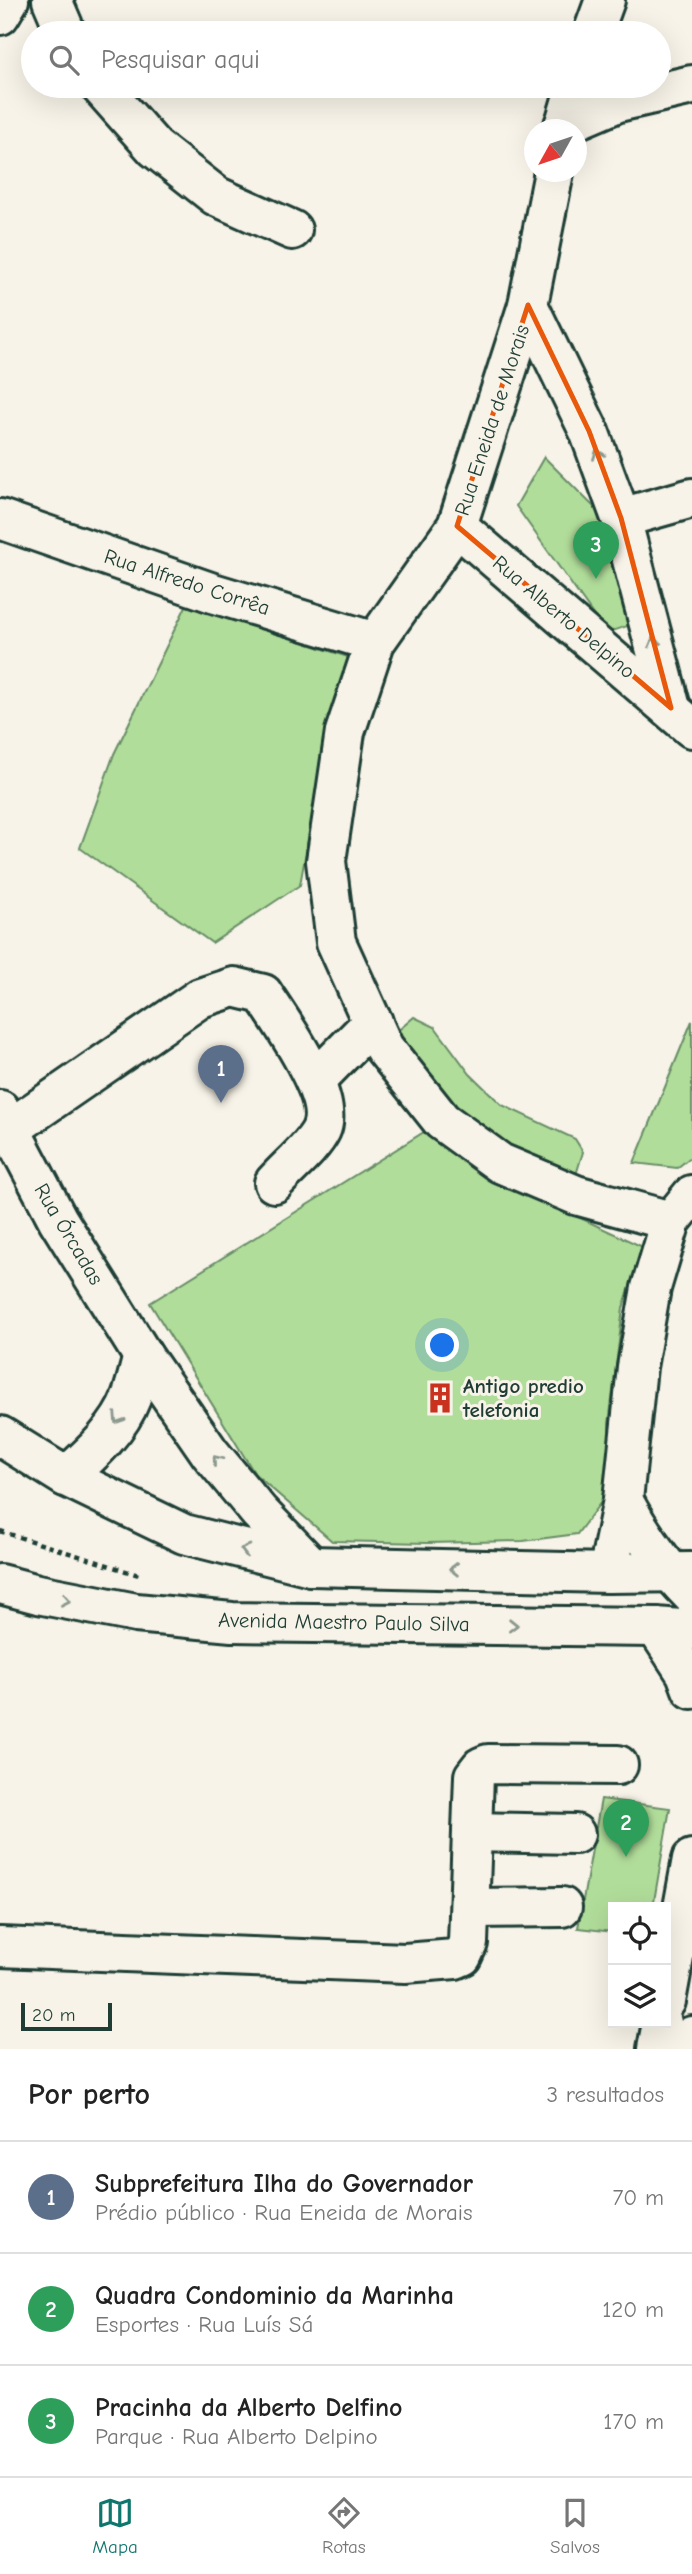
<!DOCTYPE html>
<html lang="pt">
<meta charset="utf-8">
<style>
body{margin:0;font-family:"Comic Neue",sans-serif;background:#f6f6f6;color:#222}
.controls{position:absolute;right:21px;bottom:21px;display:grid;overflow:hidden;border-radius:0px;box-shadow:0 7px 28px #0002}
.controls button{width:63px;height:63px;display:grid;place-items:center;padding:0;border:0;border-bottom:2px solid #e0e0e0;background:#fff;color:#222;font:35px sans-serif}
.compass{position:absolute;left:524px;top:119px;width:63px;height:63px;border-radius:50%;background:#fff;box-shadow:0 7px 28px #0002;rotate:230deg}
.scale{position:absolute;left:21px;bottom:18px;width:91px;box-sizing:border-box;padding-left:7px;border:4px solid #1f3d34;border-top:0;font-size:19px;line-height:24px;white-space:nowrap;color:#1f3d34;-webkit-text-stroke:5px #f7f3e8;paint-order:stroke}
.you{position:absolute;left:443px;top:1346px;width:24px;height:24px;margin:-18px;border:5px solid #fff;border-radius:50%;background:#1a73e8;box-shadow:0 0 0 10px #1a73e833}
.badge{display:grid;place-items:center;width:46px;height:46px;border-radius:50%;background:#0f766e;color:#fff;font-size:23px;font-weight:700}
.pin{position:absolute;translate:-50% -58px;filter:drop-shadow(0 2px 4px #0008)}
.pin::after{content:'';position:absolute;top:37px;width:24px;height:21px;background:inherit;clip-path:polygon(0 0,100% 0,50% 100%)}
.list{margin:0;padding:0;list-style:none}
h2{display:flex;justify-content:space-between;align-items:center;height:91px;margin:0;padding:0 28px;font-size:30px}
h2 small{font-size:23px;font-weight:400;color:#767676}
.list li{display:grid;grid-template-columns:46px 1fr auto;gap:21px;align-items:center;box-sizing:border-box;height:112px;padding:0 28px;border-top:2px solid #e0e0e0}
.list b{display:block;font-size:26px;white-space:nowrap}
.list p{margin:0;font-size:23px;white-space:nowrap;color:#767676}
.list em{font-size:23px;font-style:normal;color:#767676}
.icon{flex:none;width:38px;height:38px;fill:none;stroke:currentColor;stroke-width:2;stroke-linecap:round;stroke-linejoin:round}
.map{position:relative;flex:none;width:692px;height:2049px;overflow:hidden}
.search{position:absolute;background:#fff;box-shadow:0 7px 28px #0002;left:21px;right:21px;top:21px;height:77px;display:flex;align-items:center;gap:18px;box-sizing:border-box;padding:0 24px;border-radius:38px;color:#767676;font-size:26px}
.sheet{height:427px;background:#fff}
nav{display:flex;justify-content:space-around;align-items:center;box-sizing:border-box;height:98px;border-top:2px solid #e0e0e0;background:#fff;font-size:19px;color:#767676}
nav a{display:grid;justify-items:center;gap:4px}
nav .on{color:#0f766e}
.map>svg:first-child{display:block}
.green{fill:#b1dd9a;stroke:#688d67;stroke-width:2}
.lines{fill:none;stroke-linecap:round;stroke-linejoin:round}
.minor-casing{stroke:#1f3d34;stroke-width:44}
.major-casing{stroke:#1f3d34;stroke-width:44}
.path{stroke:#1f3d34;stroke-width:4.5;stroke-dasharray:5 5;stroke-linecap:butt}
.minor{stroke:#f7f3e8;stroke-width:38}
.major{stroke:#f7f3e8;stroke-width:38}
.oneway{stroke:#8b988e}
.marked{fill:none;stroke:#e8590c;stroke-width:5;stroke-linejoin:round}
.labels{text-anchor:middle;stroke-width:6;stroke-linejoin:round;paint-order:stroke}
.street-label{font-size:21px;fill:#1f3d34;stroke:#f7f3e8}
.poi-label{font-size:21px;font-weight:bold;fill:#1f3d34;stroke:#f7f3e8;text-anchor:start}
</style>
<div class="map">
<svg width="692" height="2049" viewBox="0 0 692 2049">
<rect width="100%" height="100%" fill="#f7f3e8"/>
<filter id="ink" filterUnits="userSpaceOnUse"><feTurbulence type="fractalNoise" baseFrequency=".0143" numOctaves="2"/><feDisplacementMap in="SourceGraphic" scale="14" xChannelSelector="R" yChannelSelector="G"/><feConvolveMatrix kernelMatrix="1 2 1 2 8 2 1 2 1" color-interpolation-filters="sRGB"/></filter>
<g filter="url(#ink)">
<g class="green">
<path d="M544,457L619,532L630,625L606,633L516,506Z"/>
<path d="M187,604L348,657L319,779L300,885L212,943L80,848L114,754Z"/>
<path d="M414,1017L435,1027L470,1074L502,1105L575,1139L583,1152L575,1178L555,1177L449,1106L394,1034Z"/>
<path d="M692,1021V1156L677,1168L634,1163Z"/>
<path d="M424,1132L481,1172L643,1247L623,1308L609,1424L610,1490L577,1534L523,1541L428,1543L332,1541L255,1474L150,1303Z"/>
<path d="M601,1799L670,1808L653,1907H613V1932L578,1928Z"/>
</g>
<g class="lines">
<g class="minor-casing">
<g id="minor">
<path d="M52,0L66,33"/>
<path d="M0,15L9,0"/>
<path d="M593,33L605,0"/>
<path d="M100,86L155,148L216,196L292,230"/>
<path d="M564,125L618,102L692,85"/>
<path d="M563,130L576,86"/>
<path d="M554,172L528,305L457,526L375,642L345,732L326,861L336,942L384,1048L442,1121L500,1163L576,1195L671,1221"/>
<path d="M528,305L589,431L621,518L671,708"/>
<path d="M621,518L692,498"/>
<path d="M0,519L213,593L375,642"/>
<path d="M457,526L692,728"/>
<path d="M315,1081L373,1022"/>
<path d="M0,1110L58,1220L143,1356L210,1453L259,1512L311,1566"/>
<path d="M10,1129L200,998L234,987L263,994C281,1022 336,1097 321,1130C313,1147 287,1168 274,1183"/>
<path d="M66,1477C90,1455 119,1430 131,1398C136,1384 139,1370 143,1356"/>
<path d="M623,1500C642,1536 664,1567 692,1595"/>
<path d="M608,1573L623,1500L637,1367L651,1288L671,1221L692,1195"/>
<path d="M656,1627L686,1673L692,1689"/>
<path d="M472,1832L575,1834"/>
<path d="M471,1908L562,1907"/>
<path d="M0,1947L405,1963L455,1959L462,1956L468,1943L474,1776L481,1767L488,1764L618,1765"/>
<path d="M666,2001L692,1859"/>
<path d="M657,2049L662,2023"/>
<path d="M690,2049L692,2036"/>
</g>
</g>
<g class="major-casing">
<g id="major">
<path d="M0,1436L66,1477L184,1534L311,1566L608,1573L692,1572"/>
<path d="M0,1584L38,1594L136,1613L232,1622L656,1627L692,1630"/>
</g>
</g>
<path class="path" d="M0,1531L142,1576"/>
<use href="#minor" class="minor"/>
<use href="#major" class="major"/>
</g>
<defs><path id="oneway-chevron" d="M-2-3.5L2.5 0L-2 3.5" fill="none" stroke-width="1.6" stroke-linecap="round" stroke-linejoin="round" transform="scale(1.75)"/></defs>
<g class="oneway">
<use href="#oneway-chevron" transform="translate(598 454) rotate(-110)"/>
<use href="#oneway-chevron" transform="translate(654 642) rotate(-105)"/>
<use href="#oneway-chevron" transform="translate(118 1419) rotate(123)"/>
<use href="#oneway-chevron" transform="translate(217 1460) rotate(-130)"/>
<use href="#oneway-chevron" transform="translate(245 1550) rotate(-165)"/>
<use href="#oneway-chevron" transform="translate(454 1569) rotate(-179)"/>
<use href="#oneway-chevron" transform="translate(66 1600) rotate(11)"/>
<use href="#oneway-chevron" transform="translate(513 1625) rotate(1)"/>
</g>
</g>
<path class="marked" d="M528,305L589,431L621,518L671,708L457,526Z"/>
<defs>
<g id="building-bare" transform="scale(2.415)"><path d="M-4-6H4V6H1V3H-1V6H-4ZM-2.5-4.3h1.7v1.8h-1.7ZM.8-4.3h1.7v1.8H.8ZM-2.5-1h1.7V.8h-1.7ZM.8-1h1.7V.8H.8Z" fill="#c8321e" stroke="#f7f3e8" stroke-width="2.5" paint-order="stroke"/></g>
</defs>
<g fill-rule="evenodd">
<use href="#building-bare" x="440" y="1398"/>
</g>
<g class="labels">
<g class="street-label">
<text transform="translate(492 420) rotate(-72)" y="7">Rua Eneida de Morais</text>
<text transform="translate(187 582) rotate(18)" y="7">Rua Alfredo Corrêa</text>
<text transform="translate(564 617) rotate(40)" y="7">Rua Alberto Delpino</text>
<text transform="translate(69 1234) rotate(59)" y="7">Rua Órcadas</text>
<text transform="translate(344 1622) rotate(1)" y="7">Avenida Maestro Paulo Silva</text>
</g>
<g class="poi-label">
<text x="463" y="1393">Antigo predio<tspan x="463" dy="24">telefonia</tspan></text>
</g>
</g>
</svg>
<div class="controls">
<button><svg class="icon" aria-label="locate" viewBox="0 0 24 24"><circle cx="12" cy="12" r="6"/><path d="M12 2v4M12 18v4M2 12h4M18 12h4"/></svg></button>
<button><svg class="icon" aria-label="layers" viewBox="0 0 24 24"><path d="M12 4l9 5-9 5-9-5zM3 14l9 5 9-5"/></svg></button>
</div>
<svg class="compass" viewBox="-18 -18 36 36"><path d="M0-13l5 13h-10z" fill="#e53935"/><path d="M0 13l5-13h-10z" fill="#767676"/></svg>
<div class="scale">20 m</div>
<div class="you"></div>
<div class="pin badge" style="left:221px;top:1103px;background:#5c6f8a">1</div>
<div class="pin badge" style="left:626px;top:1857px;background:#2e9e5b">2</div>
<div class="pin badge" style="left:596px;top:579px;background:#2e9e5b">3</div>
<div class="search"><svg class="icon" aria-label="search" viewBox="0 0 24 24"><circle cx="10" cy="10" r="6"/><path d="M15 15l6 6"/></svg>Pesquisar aqui</div>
</div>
<section class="sheet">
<h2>Por perto<small>3 resultados</small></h2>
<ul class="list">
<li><span class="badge" style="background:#5c6f8a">1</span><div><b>Subprefeitura Ilha do Governador</b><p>Prédio público · Rua Eneida de Morais</p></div><em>70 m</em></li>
<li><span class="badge" style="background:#2e9e5b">2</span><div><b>Quadra Condominio da Marinha</b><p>Esportes · Rua Luís Sá</p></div><em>120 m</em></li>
<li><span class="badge" style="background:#2e9e5b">3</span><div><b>Pracinha da Alberto Delfino</b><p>Parque · Rua Alberto Delpino</p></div><em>170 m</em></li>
</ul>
</section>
<nav>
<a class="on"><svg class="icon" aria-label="map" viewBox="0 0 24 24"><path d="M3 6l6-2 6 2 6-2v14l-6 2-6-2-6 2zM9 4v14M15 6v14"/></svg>Mapa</a>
<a><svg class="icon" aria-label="directions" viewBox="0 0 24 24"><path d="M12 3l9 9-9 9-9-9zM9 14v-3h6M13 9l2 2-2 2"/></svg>Rotas</a>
<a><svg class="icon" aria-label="saved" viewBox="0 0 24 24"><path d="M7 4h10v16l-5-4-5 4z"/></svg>Salvos</a>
</nav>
